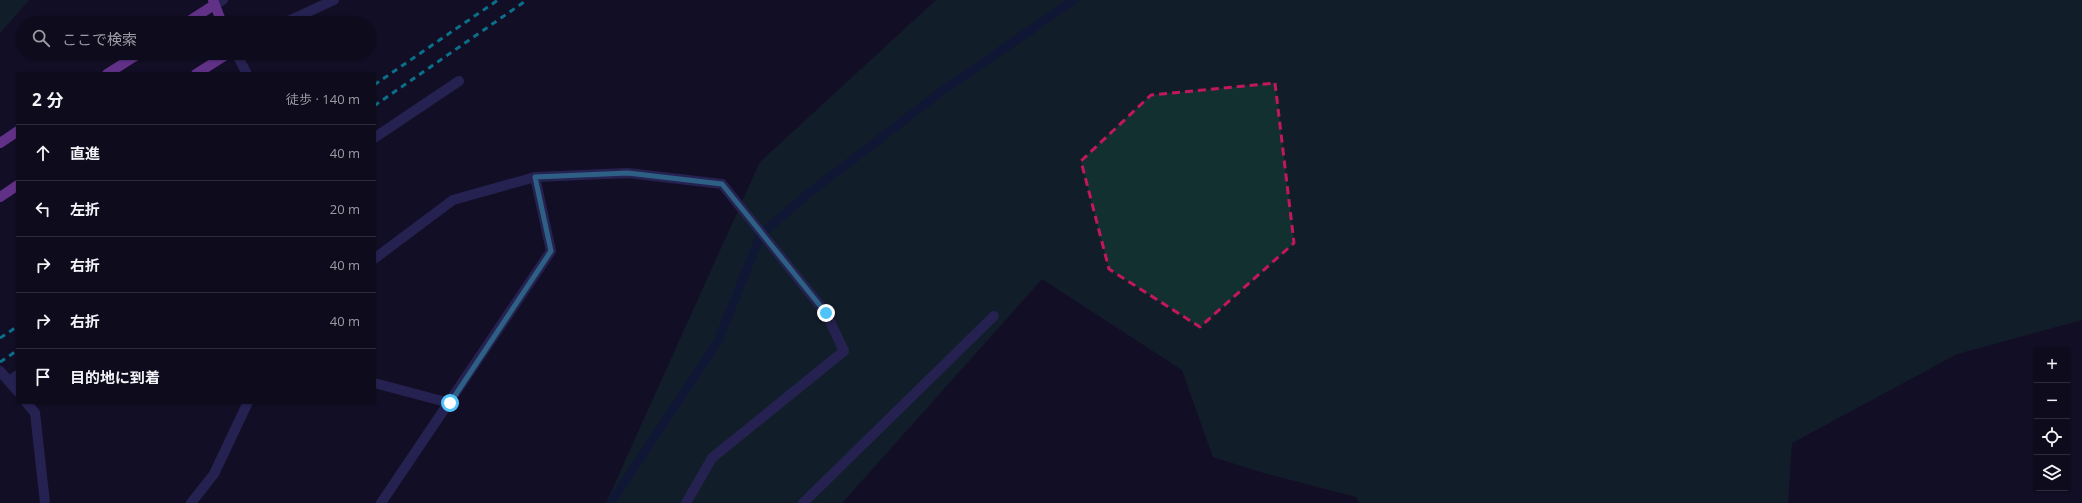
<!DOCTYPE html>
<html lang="ja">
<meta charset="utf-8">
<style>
body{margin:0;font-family:"Open Sans","Noto Sans JP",sans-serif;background:#1c1929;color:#f1f3f6}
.controls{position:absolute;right:12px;bottom:12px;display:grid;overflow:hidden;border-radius:4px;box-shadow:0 1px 3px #0004}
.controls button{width:36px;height:36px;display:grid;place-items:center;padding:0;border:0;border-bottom:1px solid #2e2b3b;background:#0e0b1c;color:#f1f3f6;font:20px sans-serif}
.stop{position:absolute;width:12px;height:12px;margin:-9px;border:3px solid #4fc3f7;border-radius:50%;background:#fff}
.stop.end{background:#4fc3f7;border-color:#fff;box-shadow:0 1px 4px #0008}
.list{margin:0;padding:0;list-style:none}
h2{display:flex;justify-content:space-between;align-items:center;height:52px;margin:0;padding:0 16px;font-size:17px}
h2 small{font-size:13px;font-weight:400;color:#9b9ba3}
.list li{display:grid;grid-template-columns:26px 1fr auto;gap:12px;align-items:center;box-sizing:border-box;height:56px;padding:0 16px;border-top:1px solid #2e2b3b}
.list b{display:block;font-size:15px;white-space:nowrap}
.list em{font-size:13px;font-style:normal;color:#9b9ba3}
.icon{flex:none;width:22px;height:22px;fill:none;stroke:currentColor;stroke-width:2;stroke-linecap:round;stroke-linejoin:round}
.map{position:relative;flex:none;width:2082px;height:503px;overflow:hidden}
.search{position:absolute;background:#0e0b1c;box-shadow:0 1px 3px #0004;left:16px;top:16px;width:360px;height:44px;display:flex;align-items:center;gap:10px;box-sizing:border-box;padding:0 14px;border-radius:22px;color:#9b9ba3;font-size:15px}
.panel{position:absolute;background:#0e0b1c;box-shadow:0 1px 3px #0004;left:16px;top:72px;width:360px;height:332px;border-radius:4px}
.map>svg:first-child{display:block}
.green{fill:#12302f}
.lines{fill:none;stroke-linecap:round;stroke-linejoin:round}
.stream{stroke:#0c2248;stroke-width:9}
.minor{stroke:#3d3a85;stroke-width:10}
.tertiary{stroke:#3d3a85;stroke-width:10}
.primary{stroke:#c25bff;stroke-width:10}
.rail{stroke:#00e5ff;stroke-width:3;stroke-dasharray:6 5;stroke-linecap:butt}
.route{stroke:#4fc3f7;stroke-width:5}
.marked{fill:none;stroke:#c2185b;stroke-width:3;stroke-dasharray:8 5;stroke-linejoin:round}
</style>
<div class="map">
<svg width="2082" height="503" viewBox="0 0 2082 503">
<rect width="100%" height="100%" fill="#130f26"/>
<g class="green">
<path d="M0,0H29L0,33Z"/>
<path d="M936,0H2082V320L1957,354L1792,443L1788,503H1360L1356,497L1264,473L1213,457L1182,370L1042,279L842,503H606L760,162Z"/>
</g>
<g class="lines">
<path class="stream" d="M611,503L718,341L761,234L809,193L942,91L1074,0"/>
<g class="minor">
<path d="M236,53L247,74"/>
<path d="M374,138L459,81"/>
<path d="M535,177L628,173L722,184L826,313L844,351L712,458L686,503"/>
<path d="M374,259L453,200L535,177L551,251L381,503"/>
<path d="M0,371L18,392"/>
<path d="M9,381L18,375"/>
<path d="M374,383L450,403"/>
<path d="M26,402L35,413L45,503"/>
<path d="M191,503L214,474L248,402"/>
<path d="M803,503L994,316"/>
</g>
<g class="tertiary">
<path d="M214,5L223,0"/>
<path d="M284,23L334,0"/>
</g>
<g class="primary">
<path d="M213,0L222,23"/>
<path d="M186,23L214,5"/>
<path d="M107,74L140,53"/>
<path d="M196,74L229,53"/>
<path d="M0,143L18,131"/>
<path d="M0,197L18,185"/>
</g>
<g class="rail">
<path d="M374,85L498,0"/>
<path d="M374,106L527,0"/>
<path d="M0,338L18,326"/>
<path d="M0,362L18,350"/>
</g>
</g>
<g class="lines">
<path class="route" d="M450,403L551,251L535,177L628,173L722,184L826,313"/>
</g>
<path d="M0 0H2082V503H0ZM1275,83L1294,243L1200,327L1109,269L1081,161L1151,95Z" fill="#130f26" fill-opacity=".55" fill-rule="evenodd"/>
<path class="marked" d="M1275,83L1294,243L1200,327L1109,269L1081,161L1151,95Z"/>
</svg>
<div class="controls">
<button>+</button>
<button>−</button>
<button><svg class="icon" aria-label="locate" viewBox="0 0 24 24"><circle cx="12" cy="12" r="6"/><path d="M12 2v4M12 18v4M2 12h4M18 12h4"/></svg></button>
<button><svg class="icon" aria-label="layers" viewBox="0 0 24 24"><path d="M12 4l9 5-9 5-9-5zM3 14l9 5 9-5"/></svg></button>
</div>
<div class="stop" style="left:450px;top:403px"></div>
<div class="stop end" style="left:826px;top:313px"></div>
<div class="search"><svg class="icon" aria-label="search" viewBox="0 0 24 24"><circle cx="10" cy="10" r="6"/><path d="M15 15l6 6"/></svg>ここで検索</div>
<section class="panel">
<h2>2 分<small>徒歩 · 140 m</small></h2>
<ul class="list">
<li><svg class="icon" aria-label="ahead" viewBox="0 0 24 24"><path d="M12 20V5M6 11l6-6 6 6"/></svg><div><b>直進</b></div><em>40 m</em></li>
<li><svg class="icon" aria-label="left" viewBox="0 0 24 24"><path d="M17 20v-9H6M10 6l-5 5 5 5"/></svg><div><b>左折</b></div><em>20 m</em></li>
<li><svg class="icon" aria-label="right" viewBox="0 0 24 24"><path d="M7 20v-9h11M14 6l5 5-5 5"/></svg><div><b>右折</b></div><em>40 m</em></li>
<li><svg class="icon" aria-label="right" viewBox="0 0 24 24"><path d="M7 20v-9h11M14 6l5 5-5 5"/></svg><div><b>右折</b></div><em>40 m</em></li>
<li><svg class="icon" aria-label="arrive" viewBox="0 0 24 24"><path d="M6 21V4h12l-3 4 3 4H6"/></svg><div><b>目的地に到着</b></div></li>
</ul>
</section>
</div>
